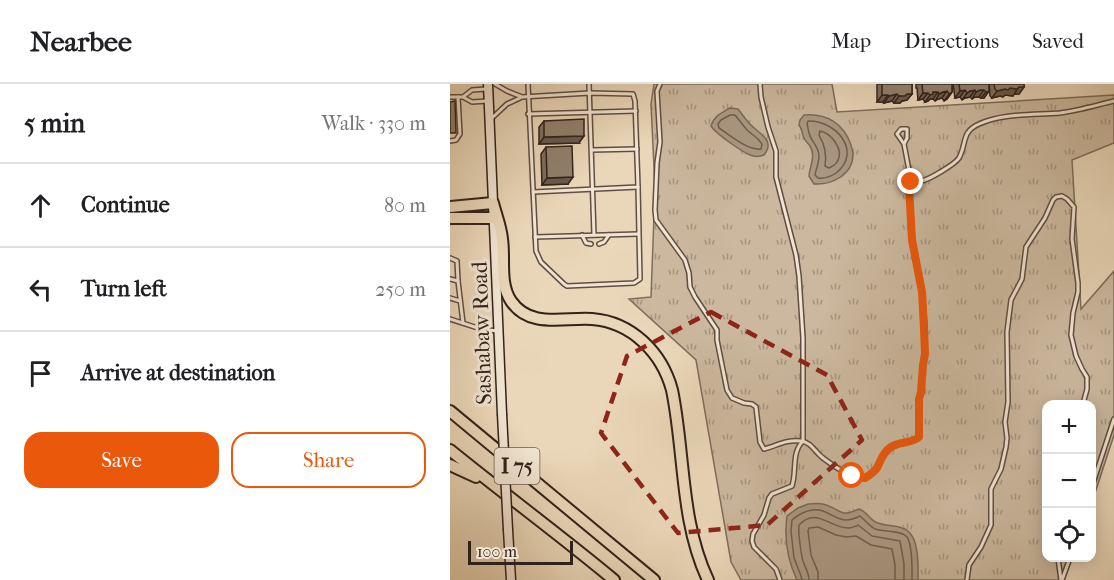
<!DOCTYPE html>
<meta charset="utf-8">
<style>
body{margin:0;font-family:"IM FELL French Canon",serif;background:#f2f2f2;color:#202124}
.controls{position:absolute;right:18px;bottom:18px;display:grid;overflow:hidden;border-radius:12px;box-shadow:0 3px 15px #0003}
.controls button{width:54px;height:54px;display:grid;place-items:center;padding:0;border:0;border-bottom:2px solid #e0e0e0;background:#fff;color:#202124;font:30px sans-serif}
.scale{position:absolute;left:18px;bottom:15px;width:105px;box-sizing:border-box;padding-left:6px;border:3px solid #31221a;border-top:0;font-size:16px;line-height:21px;white-space:nowrap;color:#31221a;-webkit-text-stroke:4px #f1e5d2;paint-order:stroke}
.stop{position:absolute;width:18px;height:18px;margin:-14px;border:4px solid #ea580c;border-radius:50%;background:#fff}
.stop.end{background:#ea580c;border-color:#fff;box-shadow:0 2px 6px #0008}
.list{margin:0;padding:0;list-style:none}
h2{display:flex;justify-content:space-between;align-items:center;height:78px;margin:0;padding:0 24px;font-size:26px}
h2 small{font-size:20px;font-weight:400;color:#757577}
.list li{display:grid;grid-template-columns:39px 1fr auto;gap:18px;align-items:center;box-sizing:border-box;height:84px;padding:0 24px;border-top:2px solid #e0e0e0}
.list b{display:block;font-size:22px;white-space:nowrap}
.list em{font-size:20px;font-style:normal;color:#757577}
.actions{display:flex;gap:12px;padding:18px 24px}
.actions a{flex:1;padding:14px 0;border:2px solid #ea580c;border-radius:18px;text-align:center;font-size:21px;color:#ea580c}
.actions .main{background:#ea580c;color:#fff}
.icon{flex:none;width:33px;height:33px;fill:none;stroke:currentColor;stroke-width:2;stroke-linecap:round;stroke-linejoin:round}
.map{position:relative;flex:none;width:664px;height:496px;overflow:hidden}
header{display:flex;align-items:center;gap:36px;box-sizing:border-box;height:84px;padding:0 30px;background:#fff;border-bottom:2px solid #e0e0e0}
header strong{font-size:28px}
nav{display:flex;gap:33px;margin-inline-start:auto;font-size:21px}
main{display:flex}
aside{flex:1;background:#fff}
.map>svg:first-child{display:block}
.grass{fill:url(#grass-tufts);stroke:#7e6d5c;stroke-width:1.5}
.water{fill:#ab9983;stroke:#7a6959;stroke-width:1.5}
.lines{fill:none;stroke-linecap:round;stroke-linejoin:round}
.shore{stroke:#6e5e4e;stroke-width:1.5}
.lane-casing{stroke:#5f4f42;stroke-width:6}
.secondary-casing{stroke:#31221a;stroke-width:11}
.highway-casing{stroke:#31221a;stroke-width:14}
.lane{stroke:#f1e5d2;stroke-width:3}
.secondary{stroke:#f1e5d2;stroke-width:8}
.highway{stroke:#ead7b9;stroke-width:10}
.secondary-bridge-casing{stroke:#31221a;stroke-width:11;stroke-linecap:butt}
.secondary-bridge{stroke:#f1e5d2;stroke-width:8}
.wall{fill:#7d6e5e;stroke:#31221a;stroke-width:1.5}
.shaded-wall{fill:#665a4c;stroke:#31221a;stroke-width:1.5}
.building{fill:#91806d;stroke:#31221a;stroke-width:1.5}
.route{stroke:#ea580c;stroke-width:8}
.marked{fill:none;stroke:#8f2418;stroke-width:4.5;stroke-dasharray:12 8;stroke-linejoin:round}
.labels{text-anchor:middle;stroke-width:6;stroke-linejoin:round;paint-order:stroke}
.shield{fill:#f1e5d2;stroke:#6b5c51;stroke-width:1.5}
.shield-label{font-size:21px;font-weight:bold;fill:#31221a}
.street-label{font-size:22px;fill:#31221a;stroke:#f1e5d2}
</style>
<header>
<strong>Nearbee</strong>
<nav><a>Map</a><a>Directions</a><a>Saved</a></nav>
</header>
<main>
<aside>
<h2>5 min<small>Walk · 330 m</small></h2>
<ul class="list">
<li><svg class="icon" aria-label="ahead" viewBox="0 0 24 24"><path d="M12 20V5M6 11l6-6 6 6"/></svg><div><b>Continue</b></div><em>80 m</em></li>
<li><svg class="icon" aria-label="left" viewBox="0 0 24 24"><path d="M17 20v-9H6M10 6l-5 5 5 5"/></svg><div><b>Turn left</b></div><em>250 m</em></li>
<li><svg class="icon" aria-label="arrive" viewBox="0 0 24 24"><path d="M6 21V4h12l-3 4 3 4H6"/></svg><div><b>Arrive at destination</b></div></li>
</ul>
<div class="actions"><a class="main">Save</a><a>Share</a></div>
</aside>
<div class="map">
<svg width="664" height="496" viewBox="0 0 664 496">
<defs>
<pattern id="grass-tufts" width="24" height="20" patternUnits="userSpaceOnUse" patternTransform="scale(1.5)"><rect width="24" height="20" fill="#cbb89e"/><path d="M3 7l-1-3M5 7V3M7 7l1-3M15 17l-1-3M17 17v-4M19 17l1-3" fill="none" stroke="#a59580"/></pattern>
</defs>
<rect width="100%" height="100%" fill="#ead7b9"/>
<filter id="stains"><feTurbulence type="fractalNoise" baseFrequency=".00333" numOctaves="4"/><feColorMatrix values="0 0 0 0 .2 0 0 0 0 .09 0 0 0 0 .02 0 0 0 .5 -.17"/></filter>
<radialGradient id="worn" r=".72"><stop offset=".6" stop-color="#630" stop-opacity="0"/><stop offset="1" stop-color="#630" stop-opacity=".3"/></radialGradient>
<path class="grass" d="M204,0H382L387,28L664,11V59L622,76L631,225L664,187V351L642,418V320H596V474H622L614,496H291L281,478L246,276L179,215L201,213L205,104L201,20Z"/>
<g class="water">
<path d="M280,24L288,25C292,30 296,36 300,40C309,50 326,56 314,71C309,73 305,73 300,71C291,67 266,50 261,42C264,32 271,29 280,24Z"/>
<path d="M354,31C377,29 394,40 401,61C401,62 403,68 403,70C403,91 382,101 364,100L359,92C360,81 366,72 360,62C358,59 355,57 354,54C351,48 353,46 349,41L350,36Z"/>
<path d="M358,420C362,420 368,419 373,420C391,424 388,435 409,425C418,428 420,437 428,439C436,442 445,441 452,444C470,449 468,481 468,496H347C337,475 334,454 337,432L348,424Z"/>
</g>
<g class="lines">
<g class="shore">
<path d="M280,31H285L297,46L308,55L312,60L311,65C298,67 280,51 269,44L268,40L271,36Z"/>
<path d="M358,37C386,36 413,68 386,89C380,93 375,95 368,94L365,91C366,85 369,79 369,72C369,62 361,58 359,49C358,46 358,43 357,40Z"/>
<path d="M370,47C381,49 395,66 387,78C386,80 381,83 379,84L375,82C377,70 375,61 369,51Z"/>
<path d="M352,496L351,492L344,474L341,447L342,436C350,429 362,423 373,427C381,430 388,436 396,436C401,436 406,434 410,432C415,436 419,442 425,445C433,448 452,446 457,453C463,462 462,485 462,496"/>
<path d="M359,496C359,489 355,483 353,477C351,470 348,448 349,441C367,422 380,445 399,444C401,444 407,442 408,441L422,452L450,457L454,480V496"/>
<path d="M368,496V488L361,471L358,447L359,444L368,443L386,451L396,453L406,452L421,461L442,465L445,481V496"/>
</g>
<g class="lane-casing">
<g id="lane">
<path d="M45,0L57,7L72,13L140,9L183,10L185,17L188,103L83,108"/>
<path d="M78,0L86,167L91,178L114,200L117,202L184,199L190,195L188,103"/>
<path d="M139,0L144,151"/>
<path d="M210,0L207,7L210,58L207,79L205,126L206,136L235,176L239,189L240,203L245,213L267,246V256L277,306L282,314L294,319L302,320L306,323L310,358L314,365C326,362 337,355 351,357C361,358 365,368 373,374C386,384 398,392 415,394C419,391 424,389 426,385C431,378 432,370 439,365C448,357 460,361 469,353V315L471,307L473,281L475,270V244L472,208L462,156L459,102L461,97L454,60L457,54V45H451L447,50L454,60"/>
<path d="M310,0L311,13L318,43L326,67V93L346,171L349,192L353,254V357C341,369 347,387 342,402L322,410L319,414L314,431L303,450L302,457L304,463L326,485L330,496"/>
<path d="M36,5L22,6L13,13L22,18L37,17"/>
<path d="M0,13H13"/>
<path d="M78,30L186,27"/>
<path d="M42,34L57,20L70,14"/>
<path d="M0,57L6,56L10,50L8,13"/>
<path d="M142,66L187,65"/>
<path d="M461,97C464,97 468,98 471,97C479,96 505,80 509,74C517,59 511,48 529,40C552,29 585,31 610,29C627,27 647,21 664,17"/>
<path d="M132,151L136,159L141,160"/>
<path d="M85,153L188,150"/>
<path d="M149,160L154,158L159,151"/>
<path d="M0,174L7,177L8,197"/>
<path d="M0,195L8,197L13,239"/>
<path d="M0,214L10,217"/>
<path d="M0,235L31,245L47,247"/>
<path d="M642,410L643,399L664,335"/>
<path d="M608,474L611,496"/>
<path d="M517,496L519,481L531,463L541,441V405L551,385L556,363L557,354L555,338L558,318L557,248L561,216L572,195L576,163L595,134L603,116L606,113L612,112L617,115L624,123L622,155L628,199V208L623,229L621,251L626,272L632,285L637,293V305L633,320"/>
<path d="M612,496L620,474"/>
</g>
</g>
<g class="secondary-casing">
<g id="secondary">
<path d="M38,0L52,330"/>
<path d="M58,446L61,496"/>
</g>
</g>
<g class="highway-casing">
<g id="highway">
<path d="M0,123L43,119C46,131 51,143 52,155C55,175 49,199 61,217C80,245 114,233 142,235C182,238 212,269 222,306C235,369 230,437 258,496"/>
<path d="M0,134H44"/>
<path d="M0,327L204,496"/>
<path d="M0,366C54,410 110,451 164,496"/>
<path d="M0,381L26,393"/>
</g>
</g>
<use href="#lane" class="lane"/>
<use href="#secondary" class="secondary"/>
<use href="#highway" class="highway"/>
<g class="secondary-bridge-casing">
<path id="secondary-bridge" d="M52,330L58,446"/>
</g>
<use href="#secondary-bridge" class="secondary-bridge"/>
</g>
<g class="wall">
<path d="M427,0H462V10L457,16L452,17L450,19H444L442,17L434,19L433,18H427Z"/>
<path d="M466,0H502V8L497,15L494,17L492,14L488,15L485,17L483,15H480L478,17L475,18L473,15L468,16L467,4H466Z"/>
<path d="M503,0H539V7L534,14H531L529,13H525L522,15L520,13L515,14L512,16L510,13L505,14Z"/>
<path d="M539,0H574V3L569,10H564L563,12L555,11L553,13L550,12L542,14L540,12Z"/>
<path d="M94,37L129,59L89,60V43Z"/>
<path d="M96,63L118,100L92,101L91,70Z"/>
</g>
<g class="shaded-wall">
<path d="M569,3H574L569,10H564Z"/>
<path d="M560,4L567,5L563,12L555,11L553,13L550,12L542,14L547,7Z"/>
<path d="M515,6L510,13L505,14L510,7Z"/>
<path d="M525,6L520,13L515,14L512,16L517,9L520,7Z"/>
<path d="M530,6H534L529,13H525L522,15L526,8Z"/>
<path d="M497,7L492,14L488,15L485,17L489,10L493,8Z"/>
<path d="M539,7L534,14H531L536,8Z"/>
<path d="M483,8H488L483,15H480L478,17L475,18L480,11Z"/>
<path d="M502,8L497,15L494,17L499,10Z"/>
<path d="M473,9H478L473,15L468,16Z"/>
<path d="M447,10L442,17L434,19L439,12Z"/>
<path d="M457,10H462L457,16L452,17L450,19H444L449,12Z"/>
<path d="M432,11H438L433,18H427Z"/>
<path d="M134,52L129,59L89,60L94,53Z"/>
<path d="M123,93L118,100L92,101L97,94Z"/>
</g>
<g class="building">
<path d="M432,0H462V10H457L455,12H449L447,10L439,12L438,11H432Z"/>
<path d="M472,0H502V8L499,10L497,7L493,8L489,10L488,8H483V10L480,11L478,9H473Z"/>
<path d="M509,0H539V7L536,8L534,6H530L526,8L525,6L520,7L517,9L515,6L510,7Z"/>
<path d="M544,0H574V3H569L567,5L560,4L558,6L555,5L547,7L545,5Z"/>
<path d="M5,17L6,49H0V18Z"/>
<path d="M134,35V52L94,53V37Z"/>
<path d="M122,62L123,93L97,94L96,63Z"/>
</g>
<g class="lines">
<path class="route" d="M402,392L415,394C420,391 424,388 427,384C431,376 433,368 441,363C450,357 461,360 469,353V315L471,308L473,281L475,270L474,244L472,208L462,156L459,102L461,98"/>
</g>
<path class="marked" d="M261,228L377,291L412,356L317,441L228,449L151,349L177,272Z"/>
<g class="labels">
<rect class="shield" x="44.5" y="364" width="45" height="36" rx="4.5"/>
<g class="shield-label">
<text x="67" y="389">I 75</text>
</g>
<g class="street-label">
<text transform="translate(31 249) rotate(-92)" y="8">Sashabaw Road</text>
</g>
</g>
<rect width="100%" height="100%" filter="url(#stains)"/>
<rect width="100%" height="100%" fill="url(#worn)"/>
</svg>
<div class="controls">
<button>+</button>
<button>−</button>
<button><svg class="icon" aria-label="locate" viewBox="0 0 24 24"><circle cx="12" cy="12" r="6"/><path d="M12 2v4M12 18v4M2 12h4M18 12h4"/></svg></button>
</div>
<div class="scale">100 m</div>
<div class="stop" style="left:402px;top:392px"></div>
<div class="stop end" style="left:461px;top:98px"></div>
</div>
</main>
